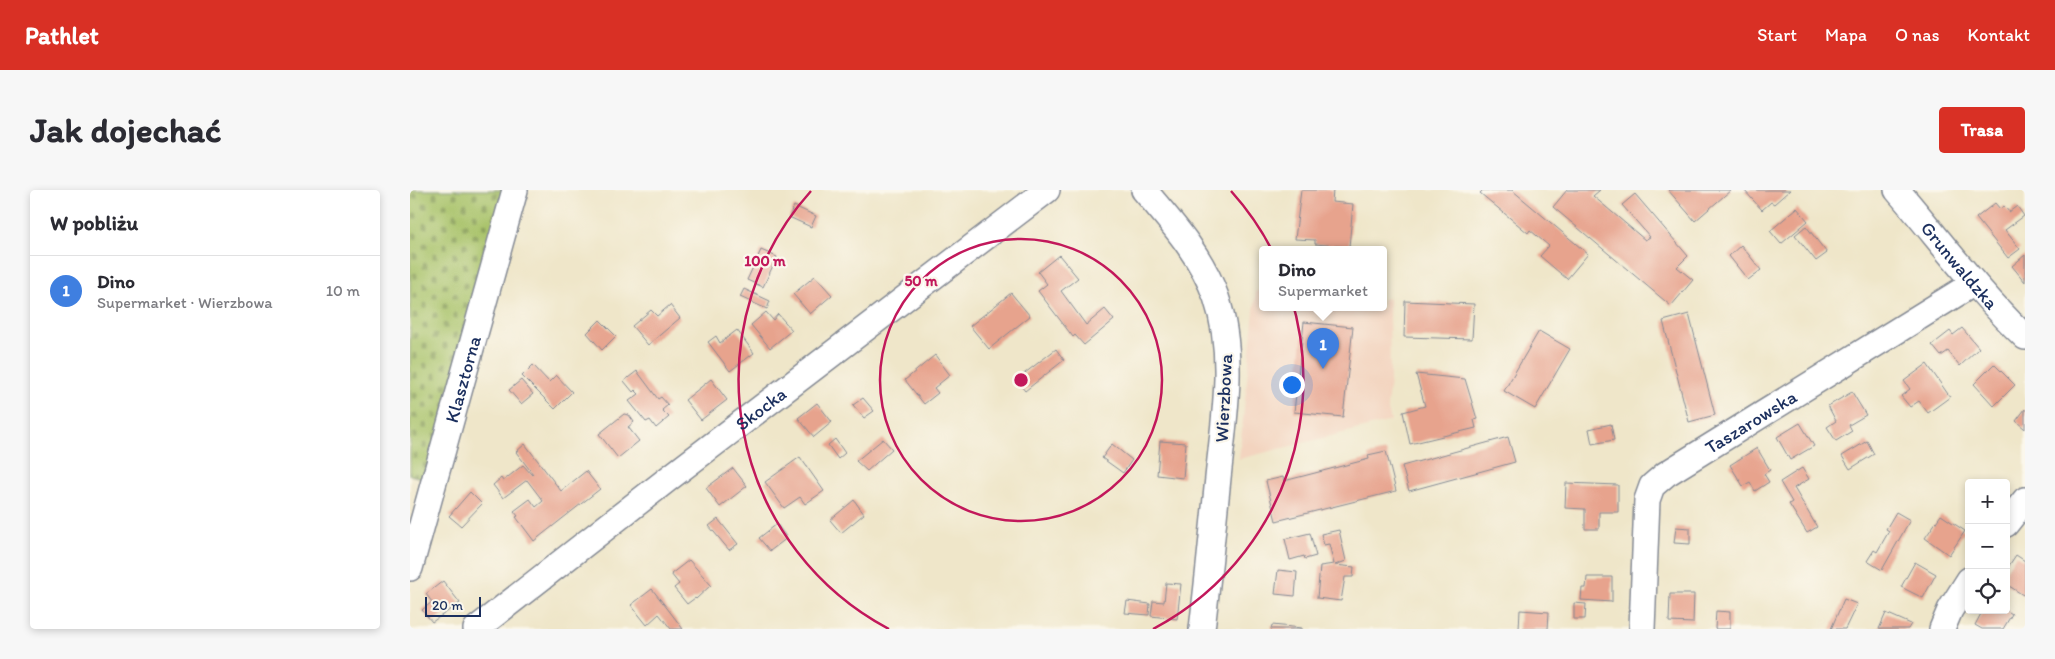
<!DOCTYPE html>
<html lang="pl">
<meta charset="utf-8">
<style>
body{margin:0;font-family:Itim,sans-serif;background:#f7f7f7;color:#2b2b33}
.controls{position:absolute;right:15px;bottom:15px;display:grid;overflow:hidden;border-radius:5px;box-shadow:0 2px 8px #0003}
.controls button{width:45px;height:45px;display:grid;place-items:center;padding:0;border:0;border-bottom:1px solid #e1e1e2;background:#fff;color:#2b2b33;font:25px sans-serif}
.scale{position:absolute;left:15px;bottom:12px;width:56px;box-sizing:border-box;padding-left:5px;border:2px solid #1b2f5e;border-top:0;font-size:14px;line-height:18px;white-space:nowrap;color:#1b2f5e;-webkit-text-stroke:4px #fbf7ec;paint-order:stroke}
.you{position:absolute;left:881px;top:194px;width:18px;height:18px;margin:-12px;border:4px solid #fff;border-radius:50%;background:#1a73e8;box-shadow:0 0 0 8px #1a73e833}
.badge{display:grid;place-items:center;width:32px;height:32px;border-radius:50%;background:#d93025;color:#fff;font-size:16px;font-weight:700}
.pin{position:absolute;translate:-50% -41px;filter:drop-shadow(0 1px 2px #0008)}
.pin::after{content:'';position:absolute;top:26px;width:18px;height:15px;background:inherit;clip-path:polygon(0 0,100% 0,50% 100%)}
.popup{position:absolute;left:849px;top:56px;width:128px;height:65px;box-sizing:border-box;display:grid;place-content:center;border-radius:5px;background:#fff;filter:drop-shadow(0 1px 4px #0005);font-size:16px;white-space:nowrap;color:#7c7c81}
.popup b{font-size:19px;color:#2b2b33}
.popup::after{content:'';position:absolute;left:50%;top:100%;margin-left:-10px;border:10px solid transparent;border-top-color:#fff}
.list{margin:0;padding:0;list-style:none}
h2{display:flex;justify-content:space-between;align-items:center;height:65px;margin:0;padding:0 20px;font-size:21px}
h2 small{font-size:16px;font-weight:400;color:#7c7c81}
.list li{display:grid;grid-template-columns:32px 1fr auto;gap:15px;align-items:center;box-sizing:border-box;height:70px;padding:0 20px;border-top:1px solid #e1e1e2}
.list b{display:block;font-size:19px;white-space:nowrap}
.list p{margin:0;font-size:16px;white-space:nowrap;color:#7c7c81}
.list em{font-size:16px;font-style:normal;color:#7c7c81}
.icon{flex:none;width:28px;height:28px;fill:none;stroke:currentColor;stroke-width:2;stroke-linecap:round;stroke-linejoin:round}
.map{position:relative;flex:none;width:1615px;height:439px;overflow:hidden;border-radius:5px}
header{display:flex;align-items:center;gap:30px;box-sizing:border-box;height:70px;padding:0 25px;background:#d93025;color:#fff}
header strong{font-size:24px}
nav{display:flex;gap:28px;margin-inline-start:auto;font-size:18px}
.intro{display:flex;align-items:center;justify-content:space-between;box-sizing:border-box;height:120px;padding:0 30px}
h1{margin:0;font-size:35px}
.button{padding:12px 22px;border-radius:5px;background:#d93025;color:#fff;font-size:18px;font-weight:700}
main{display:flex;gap:30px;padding:0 30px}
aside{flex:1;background:#fff;border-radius:5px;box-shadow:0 2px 8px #0003}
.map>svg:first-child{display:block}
.built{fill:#f3d4bf}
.cemetery{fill:url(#cemetery-stones);stroke:#627964}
.building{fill:#e7a38d}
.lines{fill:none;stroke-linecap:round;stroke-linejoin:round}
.minor-casing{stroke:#858a94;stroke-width:28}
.minor{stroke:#fff;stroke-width:25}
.ring{fill:none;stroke:#c2185b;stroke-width:2.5}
.labels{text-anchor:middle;stroke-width:4.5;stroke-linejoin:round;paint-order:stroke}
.street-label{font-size:19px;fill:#1b2f5e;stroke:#fbf7ec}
.centre{fill:#c2185b;stroke:#fbf7ec;stroke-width:2.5}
.ring-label{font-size:15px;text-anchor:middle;font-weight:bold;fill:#c2185b;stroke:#fbf7ec;stroke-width:4.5;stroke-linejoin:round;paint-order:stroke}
</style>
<header>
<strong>Pathlet</strong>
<nav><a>Start</a><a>Mapa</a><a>O nas</a><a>Kontakt</a></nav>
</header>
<div class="intro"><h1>Jak dojechać</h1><a class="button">Trasa</a></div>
<main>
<aside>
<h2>W pobliżu<small></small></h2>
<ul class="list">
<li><span class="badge" style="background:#3f7fe0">1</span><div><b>Dino</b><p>Supermarket · Wierzbowa</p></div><em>10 m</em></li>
</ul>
</aside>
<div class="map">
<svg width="1615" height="439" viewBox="0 0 1615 439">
<defs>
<pattern id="cemetery-stones" width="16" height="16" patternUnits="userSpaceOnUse" patternTransform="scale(1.25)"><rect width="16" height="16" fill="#a9c36a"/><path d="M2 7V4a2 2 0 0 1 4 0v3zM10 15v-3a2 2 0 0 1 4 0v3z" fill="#899f5a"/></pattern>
</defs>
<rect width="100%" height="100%" fill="#fbf7ec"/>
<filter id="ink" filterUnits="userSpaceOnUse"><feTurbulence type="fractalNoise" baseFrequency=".02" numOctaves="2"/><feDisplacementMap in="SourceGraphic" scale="10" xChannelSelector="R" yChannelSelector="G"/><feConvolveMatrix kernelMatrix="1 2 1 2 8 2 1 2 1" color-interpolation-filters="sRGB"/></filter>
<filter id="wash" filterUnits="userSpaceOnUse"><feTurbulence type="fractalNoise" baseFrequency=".0096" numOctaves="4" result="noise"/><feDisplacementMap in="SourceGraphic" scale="20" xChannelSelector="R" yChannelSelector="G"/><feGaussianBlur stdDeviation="1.12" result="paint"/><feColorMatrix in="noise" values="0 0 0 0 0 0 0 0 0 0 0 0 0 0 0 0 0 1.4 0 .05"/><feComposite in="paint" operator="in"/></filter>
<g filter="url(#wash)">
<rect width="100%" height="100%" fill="#efe6c9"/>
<path class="built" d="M846,101H853V118H973V108L979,109L980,190L977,216L981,231L829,269Z"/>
<path class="cemetery" d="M0,0H97L18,290L0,285Z"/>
<g id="blocks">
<g class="building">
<path d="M891,0H923L922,12L943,14L939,57L905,54V50L885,49Z"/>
<path d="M1073,0H1102L1178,64L1157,89L1130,66L1139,56L1120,40L1118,43L1070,3Z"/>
<path d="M1157,0H1190L1183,6L1235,50L1240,47L1212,15L1225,4L1278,66L1267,77L1283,90L1261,116L1143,17Z"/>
<path d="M1258,0H1321L1285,31Z"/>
<path d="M1334,0H1380L1364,14L1361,12L1352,20Z"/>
<path d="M1585,13L1590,19L1594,16L1599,22L1607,16L1614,26L1595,40L1610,59L1598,68L1566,28Z"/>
<path d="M384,16L406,26L401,37L379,27Z"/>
<path d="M1387,18L1398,31L1371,54L1360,41Z"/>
<path d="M1396,36L1417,63L1406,71L1385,45Z"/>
<path d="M1331,55L1351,80L1338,90L1319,66Z"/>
<path d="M351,60L367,67L353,97L337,90Z"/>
<path d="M649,65L668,88L651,101L676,135L695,119L704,130L674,155L665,145L663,147L628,101L637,94L628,82Z"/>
<path d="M1615,65V92L1602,76Z"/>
<path d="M405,86L422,105L400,124L383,104Z"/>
<path d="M334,99L360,111L357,119L330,107Z"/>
<path d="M601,103L620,126L579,159L560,136Z"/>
<path d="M995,111L1064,114L1062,149L994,147Z"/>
<path d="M260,115L270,128L238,155L222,136L241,120L247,126Z"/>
<path d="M356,122L363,130L368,124L382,140L360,158L341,135Z"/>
<path d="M1279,124L1305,225L1279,232L1253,131Z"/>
<path d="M190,130L206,146L192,160L177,143Z"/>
<path d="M894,132L943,137L933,227L884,222Z"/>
<path d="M1552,138L1569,158L1550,176L1538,161L1531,166L1522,155L1540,141L1543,145Z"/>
<path d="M327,140L344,163L320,181L298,152L306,146L310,153Z"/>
<path d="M1129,141L1160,159L1125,219L1094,201Z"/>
<path d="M646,159L654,170L615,201L606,190Z"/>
<path d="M525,165L540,185L524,198L528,203L514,214L495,190Z"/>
<path d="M1517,174L1540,207L1518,223L1509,211L1500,217L1491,206L1500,199L1494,191Z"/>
<path d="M1584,174L1605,195L1584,216L1564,194Z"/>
<path d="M123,175L139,192L146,185L162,202L145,219L112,186Z"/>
<path d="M227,181L248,209L251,207L258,215L252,220L259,227L246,238L240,230L236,232L219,211L229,204L225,200L223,202L214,191Z"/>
<path d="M1006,184L1055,189L1067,229L1064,230L1066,238L1000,254L993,222L1015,216Z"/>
<path d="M301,189L317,210L291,230L275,210Z"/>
<path d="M111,190L123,204L111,214L99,200Z"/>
<path d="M1442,202L1456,225L1439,235L1442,241L1426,251L1417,237L1426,231L1418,216Z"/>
<path d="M453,208L464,221L454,228L443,215Z"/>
<path d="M407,213L422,232L404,247L388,228Z"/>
<path d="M1615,219V239L1606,231Z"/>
<path d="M214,224L219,225L224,232L218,237L229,251L208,268L189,244Z"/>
<path d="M1390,233L1404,256L1380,270L1367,247Z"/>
<path d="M1201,234L1204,250L1182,254L1179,239Z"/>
<path d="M1098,247L1105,272L999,301L992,276Z"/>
<path d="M425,249L435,263L428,269L418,255Z"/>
<path d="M473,249L482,259L457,281L446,271Z"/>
<path d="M750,251L776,253L773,288L747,285Z"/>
<path d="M1457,251L1464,264L1440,279L1432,266Z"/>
<path d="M115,254L151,301L176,281L190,299L124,351L106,327L108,326L104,321L120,309L126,317L133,311L117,290L93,308L83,295L91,288L93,291L113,275L122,285L123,284L106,262Z"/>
<path d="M702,254L722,270L713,283L692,268Z"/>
<path d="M1347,258L1360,280L1354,284L1359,292L1345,301L1340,292L1333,296L1320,275Z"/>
<path d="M976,261L986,301L866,331L856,291L873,287L874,291L959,269L958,265Z"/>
<path d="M390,267L414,301L395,314L390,307L374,318L355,292Z"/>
<path d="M323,278L337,296L310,317L296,298Z"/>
<path d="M1392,278L1399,289L1384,298L1407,337L1397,343L1379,314L1382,312L1370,292Z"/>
<path d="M1156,293L1208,295V322H1189V339H1175V319L1155,318Z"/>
<path d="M60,302L72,314L51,336L39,326Z"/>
<path d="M444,310L454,324L431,343L420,330Z"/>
<path d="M1486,322L1500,330L1472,380L1457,371L1464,360L1467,362L1479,341L1476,339Z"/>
<path d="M1531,325L1555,341L1539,365L1515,348Z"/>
<path d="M308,329L328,354L319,360L299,336Z"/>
<path d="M367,334L377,348L360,361L349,348Z"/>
<path d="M1266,337L1280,338V354L1264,353Z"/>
<path d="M929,340L936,371L925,375L944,377L943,387H935L931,411L907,408L910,376L924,374L919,354L914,355L911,344Z"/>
<path d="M900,343L906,366L895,369L894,366L880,370L875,349Z"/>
<path d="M1606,365L1615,371V402L1613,405L1596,394V380Z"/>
<path d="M279,370L301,395L286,409L285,408L277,414L264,398L269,394L261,384Z"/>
<path d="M1505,372L1526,384L1513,408L1491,397Z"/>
<path d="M868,380L887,382L885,406L865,404Z"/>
<path d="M1177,387H1202V412L1171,410L1172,398H1176Z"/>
<path d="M33,391L50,413L22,432L12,420L22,412L16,404Z"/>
<path d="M756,393L771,394L767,429L741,426L743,411L754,412Z"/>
<path d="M242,399L257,418L273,439H261L249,424L237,435L221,415Z"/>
<path d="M1260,404H1284L1283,433L1259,432Z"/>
<path d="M1434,409L1447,414L1435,439H1421Z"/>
<path d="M717,411L740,414L739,425L715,423Z"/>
<path d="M1164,413L1176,414L1175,429H1164Z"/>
<path d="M1110,420L1139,422L1138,439H1109Z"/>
<path d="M1573,420H1596L1602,424L1593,439H1572L1565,435Z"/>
<path d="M1306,421L1320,422V439H1305Z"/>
<path d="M1476,423L1501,434L1498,439H1469Z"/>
<path d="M862,435L892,438V439H861Z"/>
</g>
</g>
</g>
<g filter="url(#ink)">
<use href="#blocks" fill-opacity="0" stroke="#858a94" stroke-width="1"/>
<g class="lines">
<g class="minor-casing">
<g id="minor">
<path d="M734,0C762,33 791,65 806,107C826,165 814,228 808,288C803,338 798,389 792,439"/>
<path id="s1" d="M1487,0C1529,49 1568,102 1615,147"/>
<path d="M1596,334L1615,310"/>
<path id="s2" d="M0,378L105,0"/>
<path id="s3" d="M66,439L258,289L637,0"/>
<path id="s4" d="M1232,439L1237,310L1242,296L1256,284L1564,93"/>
<path d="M1532,439L1540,420L1559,390"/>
</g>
</g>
<use href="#minor" class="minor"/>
</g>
</g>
<g class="ring">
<circle cx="611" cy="190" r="141"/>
<path d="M479 439A282 282 0 0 1 401 1M821 1A282 282 0 0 1 743 439"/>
</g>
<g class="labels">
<g class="street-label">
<text dy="7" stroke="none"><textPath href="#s1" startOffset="98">Grunwaldzka</textPath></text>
<text dy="7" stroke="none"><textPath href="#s2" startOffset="196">Klasztorna</textPath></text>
<text transform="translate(813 208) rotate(-87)" y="7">Wierzbowa</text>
<text dy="7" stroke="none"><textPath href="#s3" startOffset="360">Skocka</textPath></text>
<text dy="7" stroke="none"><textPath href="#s4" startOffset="262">Taszarowska</textPath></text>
</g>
</g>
<circle cx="611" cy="190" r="8" class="centre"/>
<g class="ring-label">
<text x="355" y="76">100 m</text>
<text x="511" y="96">50 m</text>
</g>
</svg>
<div class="controls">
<button>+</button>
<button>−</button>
<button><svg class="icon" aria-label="locate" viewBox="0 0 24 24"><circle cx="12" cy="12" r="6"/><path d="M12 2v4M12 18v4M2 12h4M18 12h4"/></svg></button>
</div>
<div class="scale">20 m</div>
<div class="you"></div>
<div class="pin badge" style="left:913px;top:179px;background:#3f7fe0">1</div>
<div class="popup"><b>Dino</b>Supermarket</div>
</div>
</main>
